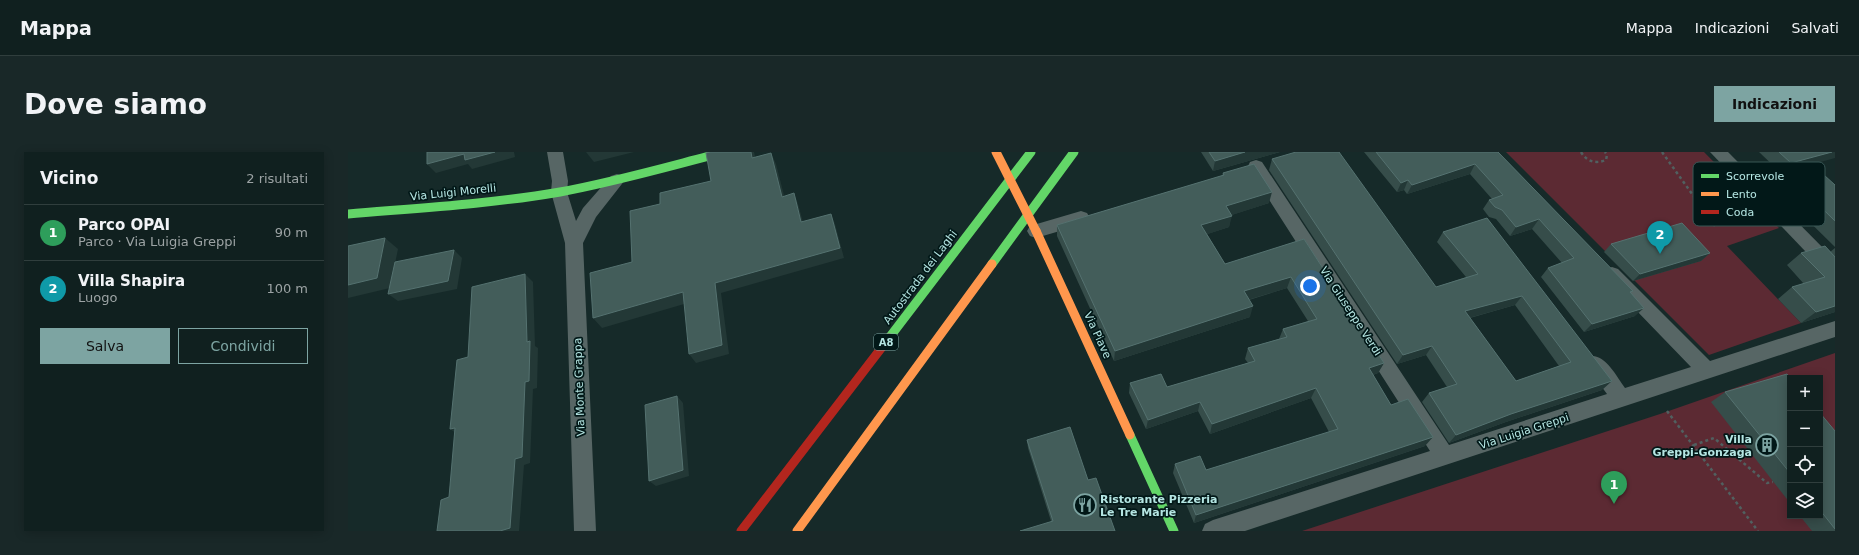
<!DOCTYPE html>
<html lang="it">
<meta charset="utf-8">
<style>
body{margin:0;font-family:"DejaVu Sans",sans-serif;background:#192828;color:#f1f3f6}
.controls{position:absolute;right:12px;bottom:12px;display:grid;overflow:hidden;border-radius:0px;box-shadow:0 2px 10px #0003}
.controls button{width:36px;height:36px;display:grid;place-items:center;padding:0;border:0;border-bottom:1px solid #303e3d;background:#10201f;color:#f1f3f6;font:20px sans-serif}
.you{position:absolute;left:962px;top:134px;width:14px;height:14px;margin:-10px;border:3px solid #fff;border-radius:50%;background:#1a73e8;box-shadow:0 0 0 6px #1a73e833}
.badge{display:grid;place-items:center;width:26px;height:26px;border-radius:50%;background:#7da4a2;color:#fff;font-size:13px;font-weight:700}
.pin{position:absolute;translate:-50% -33px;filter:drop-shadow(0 1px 2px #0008)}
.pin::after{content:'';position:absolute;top:21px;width:14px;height:12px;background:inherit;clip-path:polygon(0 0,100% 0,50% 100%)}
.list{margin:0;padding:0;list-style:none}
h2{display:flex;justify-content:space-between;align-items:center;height:52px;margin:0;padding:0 16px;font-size:17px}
h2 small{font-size:13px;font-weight:400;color:#9ca3a4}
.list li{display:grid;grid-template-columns:26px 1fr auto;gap:12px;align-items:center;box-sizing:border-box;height:56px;padding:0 16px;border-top:1px solid #303e3d}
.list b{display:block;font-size:15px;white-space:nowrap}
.list p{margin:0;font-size:13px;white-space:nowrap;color:#9ca3a4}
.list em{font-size:13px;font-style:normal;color:#9ca3a4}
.actions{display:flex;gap:8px;padding:12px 16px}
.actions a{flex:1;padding:9px 0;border:1px solid #7da4a2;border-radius:0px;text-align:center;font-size:14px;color:#7da4a2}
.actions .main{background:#7da4a2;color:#111}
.icon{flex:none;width:22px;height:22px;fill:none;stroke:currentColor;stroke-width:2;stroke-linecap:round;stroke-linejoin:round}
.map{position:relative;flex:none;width:1487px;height:379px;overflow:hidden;border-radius:0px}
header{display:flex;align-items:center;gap:24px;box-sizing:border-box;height:56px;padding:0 20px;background:#10201f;border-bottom:1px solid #303e3d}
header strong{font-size:19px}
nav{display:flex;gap:22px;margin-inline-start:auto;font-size:14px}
.intro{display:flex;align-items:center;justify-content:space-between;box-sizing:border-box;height:96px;padding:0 24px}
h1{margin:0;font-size:28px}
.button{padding:10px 18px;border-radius:0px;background:#7da4a2;color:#111;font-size:14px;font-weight:700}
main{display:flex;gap:24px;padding:0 24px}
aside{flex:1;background:#10201f;border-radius:0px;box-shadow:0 2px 10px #0003}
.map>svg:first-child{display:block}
.green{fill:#5c2a33;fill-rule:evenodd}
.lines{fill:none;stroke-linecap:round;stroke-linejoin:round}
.path{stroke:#516060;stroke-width:2.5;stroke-dasharray:3 3;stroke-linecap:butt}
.street{fill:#576665;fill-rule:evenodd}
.fast{stroke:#63d668;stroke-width:9}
.slow{stroke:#ff974d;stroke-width:9}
.jam{stroke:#b3261e;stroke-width:9}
.slow-bridge{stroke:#ff974d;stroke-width:9}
.wall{fill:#364d4a;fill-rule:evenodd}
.shaded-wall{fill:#233836}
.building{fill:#435d5a;stroke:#557270;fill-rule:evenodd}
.labels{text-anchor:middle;stroke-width:3.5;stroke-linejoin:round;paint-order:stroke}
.shield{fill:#021818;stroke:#7fa8a6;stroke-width:1}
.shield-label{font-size:10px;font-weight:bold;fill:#b5e6e3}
.street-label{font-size:11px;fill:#b5e6e3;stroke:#021818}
.poi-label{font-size:11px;font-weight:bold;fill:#b5e6e3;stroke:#021818;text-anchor:end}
.key{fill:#021818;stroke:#385655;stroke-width:1}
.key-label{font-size:11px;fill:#b5e6e3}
</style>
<header>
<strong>Mappa</strong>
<nav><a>Mappa</a><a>Indicazioni</a><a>Salvati</a></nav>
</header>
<div class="intro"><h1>Dove siamo</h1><a class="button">Indicazioni</a></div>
<main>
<aside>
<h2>Vicino<small>2 risultati</small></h2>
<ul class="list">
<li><span class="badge" style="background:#2e9e5b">1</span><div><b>Parco OPAI</b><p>Parco · Via Luigia Greppi</p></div><em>90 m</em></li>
<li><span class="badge" style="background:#0f9aa8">2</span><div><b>Villa Shapira</b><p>Luogo</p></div><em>100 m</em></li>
</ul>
<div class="actions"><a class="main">Salva</a><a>Condividi</a></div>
</aside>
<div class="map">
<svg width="1487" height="379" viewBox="0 0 1487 379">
<rect width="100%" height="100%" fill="#162a29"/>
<g class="green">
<path d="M1158,0H1356L1431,76L1379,94L1453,171L1361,203Z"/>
<path d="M1487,201V379H954L1312,262ZM1442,226H1472V364H1442Z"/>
</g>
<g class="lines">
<g class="path">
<path d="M1233,0C1239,10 1248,12 1258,8L1259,3L1257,0"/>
<path d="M1314,0L1367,74"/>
<path d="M1319,259L1410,379"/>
<path d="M1346,293L1366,286L1419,331L1425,330"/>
</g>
<g class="street">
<path d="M199,0H215L220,29L219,40L228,69L235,56L263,24L269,22L275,24L277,28L248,65L235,91L248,379H226L217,91L203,40L204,29Z"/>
<path d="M1362,0H1380L1487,108V126L1481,124Z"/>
<path d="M908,8L914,10L1101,293L1259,242L1236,211L1239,205C1256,199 1268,224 1277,236L1343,215L1258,127L1255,122L1258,117L1264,115L1270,117L1362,209L1487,169V185L897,379H854L857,372L865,368L1082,299L902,18L900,14L902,10Z"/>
<path d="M733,59L739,61L742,66L739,71L688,86L682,84L679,79L682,74Z"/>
</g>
<g class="fast">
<path d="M0,62C71,56 142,52 212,40C267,30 322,14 377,0"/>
<path d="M644,112L726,0"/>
<path d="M541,186L683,0"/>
<path d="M782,283L826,379"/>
</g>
<g class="slow">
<path d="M688,79L782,283"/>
<path d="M449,379L644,112"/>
</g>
<path class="jam" d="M393,379L541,186"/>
<path class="slow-bridge" d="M648,0L688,79"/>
</g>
<g class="wall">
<path d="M853,0H932L865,19Z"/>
<path d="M1016,0H1150L1283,141L1287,164L1236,180L1193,125L1200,116L1214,111L1184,77L1162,84L1148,67L1141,65L1135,57L1141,48L1144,47L1122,22L1059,42L1056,38L1049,40Z"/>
<path d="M1411,0H1487L1433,21Z"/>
<path d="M924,7L1088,135L1118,125L1089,90L1095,80L1139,66L1254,238L1155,271L1101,291L1074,250L1081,241L1099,235L1078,203L1049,212L921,18ZM1167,153L1211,214L1168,229L1122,166Z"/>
<path d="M1437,20L1487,33V95L1424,33Z"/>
<path d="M875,21L921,51L883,63L881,75L859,82L877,112L956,87L1036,211L1030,221L1025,223L1043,253L1077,294L846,371L825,321L827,312L858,318L981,280L963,246L862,282L850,259L798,277L781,241L782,231L819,235L900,211L897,207L900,196L931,187L935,177L960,169L939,136L901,148L902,165L766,209L709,84V73L874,24Z"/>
<path d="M1263,92L1362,101L1353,109L1285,129L1256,100Z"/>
<path d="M1487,96V160L1453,171L1430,147L1444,135L1456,132L1439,113L1453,101L1482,100Z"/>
<path d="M1442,226V351L1363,250L1377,240Z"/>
<path d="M1472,261L1487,279V379H1464L1452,364H1472Z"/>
<path d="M679,288L740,328L767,379L703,369L680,296Z"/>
</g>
<g class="shaded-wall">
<path d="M147,0H166L167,5L124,17L120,12L88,21L79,12L116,2Z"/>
<path d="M238,0H286L246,10Z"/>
<path d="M403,0H406L410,17L404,6Z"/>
<path d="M897,0H932L865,19L867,9Z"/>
<path d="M1484,0H1487V6L1433,21L1443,11Z"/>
<path d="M423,1L428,12L439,55L434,45Z"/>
<path d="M1127,12L1122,22L1059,42L1064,33Z"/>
<path d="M1060,28L1056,38L1049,40L1053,31Z"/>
<path d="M924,40L921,51L875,66L878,54Z"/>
<path d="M446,41L450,52L458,81L453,70Z"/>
<path d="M483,62L487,72L496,106L373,141L381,202L348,211L341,202L367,131Z"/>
<path d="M884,64L881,75L851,85L853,73Z"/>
<path d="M1191,67L1184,77L1162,84L1168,75Z"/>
<path d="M37,86L50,97L42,136L0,146V133Z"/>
<path d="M106,98L114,106L109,137L50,149L40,142Z"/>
<path d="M1362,101L1353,109L1285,129L1292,122Z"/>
<path d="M177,122L185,130L187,194L190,196L189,236L185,237L182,311L176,313L171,379H152L179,190Z"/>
<path d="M943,125L939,136L893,150L896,139Z"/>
<path d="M335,140L343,150L254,176L245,166Z"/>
<path d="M1174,144L1167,153L1110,169L1117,159Z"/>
<path d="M905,154L902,165L766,209L767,199Z"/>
<path d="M1487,154V160L1453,171L1468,160Z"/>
<path d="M1296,156L1287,164L1236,180L1244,172Z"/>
<path d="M1084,194L1078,203L1049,212L1055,203Z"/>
<path d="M1036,211L1030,221L1016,226L1021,216Z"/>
<path d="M1264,229L1254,238L1155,271L1101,291L1108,283L1163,262Z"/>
<path d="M968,236L963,246L862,282L864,272Z"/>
<path d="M329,244L335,251L341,324L308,334L301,329Z"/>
<path d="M852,250L850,259L798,277L800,268Z"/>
<path d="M107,276L112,284L102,277Z"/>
<path d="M1085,285L1077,294L846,371L848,363Z"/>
</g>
<g class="building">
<path d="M79,0H147L117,8L116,2L79,12Z"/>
<path d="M362,0H403L404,6L423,1L434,45L446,41L453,70L483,62L492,96L367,131L374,193L341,202L335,140L245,166L242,121L284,110L282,59L312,52V41L363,29L358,1Z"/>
<path d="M861,0H897L867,9Z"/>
<path d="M948,0H991L1088,135L1130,122L1095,80L1139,66L1264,229L1163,262L1108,283L1081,241L1109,232L1084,194L1055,203L924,7ZM1174,144L1223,210L1168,229L1117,159Z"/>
<path d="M1028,0H1150L1285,139L1282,140L1296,156L1244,172L1200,116L1226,106L1191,67L1168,75L1154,58L1147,55L1141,48L1155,43L1127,12L1064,33L1060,28L1053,31Z"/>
<path d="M1431,0H1484L1443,11Z"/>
<path d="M906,12L924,40L878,54L884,64L853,73L877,112L956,87L1036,211L1021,216L1043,253L1060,247L1085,285L848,363L827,312L852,304L858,318L990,277L968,236L864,272L852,250L800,268L782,231L813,222L819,235L907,209L900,196L939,185L935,177L969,167L943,125L896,139L905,154L767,199L709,73L876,23L875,21Z"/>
<path d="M1465,13L1487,33V69L1437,20Z"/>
<path d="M1334,71L1362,101L1292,122L1263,92Z"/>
<path d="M37,86L29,126L0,133V94Z"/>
<path d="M1477,94L1487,105V154L1468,160L1444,135L1477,125L1453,101Z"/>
<path d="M106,98L100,129L40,142L47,110Z"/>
<path d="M177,122L179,190L182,189L181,229L177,230L174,305L167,307L162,376L152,379H89L93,348L101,345L107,276L102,277L109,208L120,205L124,135Z"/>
<path d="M1439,222L1442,226V321L1377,240Z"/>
<path d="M329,244L335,318L301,329L297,253Z"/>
<path d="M1472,261L1487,279V377L1472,358Z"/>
<path d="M722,275L740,328L748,326L767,379H672L705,369L679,288Z"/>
</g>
<defs>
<g id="building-ring" transform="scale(1.15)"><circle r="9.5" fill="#021818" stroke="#7da4a2" stroke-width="1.5"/><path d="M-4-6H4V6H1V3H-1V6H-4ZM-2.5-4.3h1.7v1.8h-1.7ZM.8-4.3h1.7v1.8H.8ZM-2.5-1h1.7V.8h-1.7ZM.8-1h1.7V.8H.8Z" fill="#7da4a2"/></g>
<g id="restaurant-ring" transform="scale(1.15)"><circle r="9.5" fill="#021818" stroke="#7da4a2" stroke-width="1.5"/><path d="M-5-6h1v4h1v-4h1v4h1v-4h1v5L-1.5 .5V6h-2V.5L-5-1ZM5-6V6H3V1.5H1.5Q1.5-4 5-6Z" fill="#7da4a2"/></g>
</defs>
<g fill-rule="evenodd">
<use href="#building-ring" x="1419" y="293"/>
<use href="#restaurant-ring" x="737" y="353"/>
</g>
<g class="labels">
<rect class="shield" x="526" y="182" width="24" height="16" rx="3"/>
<g class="shield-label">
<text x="538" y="194">A8</text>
</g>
<g class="street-label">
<text transform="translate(105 40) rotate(-6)" y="4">Via Luigi Morelli</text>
<text transform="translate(572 125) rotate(-53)" y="4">Autostrada dei Laghi</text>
<text transform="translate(1003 159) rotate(57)" y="4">Via Giuseppe Verdi</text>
<text transform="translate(750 183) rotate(65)" y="4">Via Piave</text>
<text transform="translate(231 235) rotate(-92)" y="4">Via Monte Grappa</text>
<text transform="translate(1176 279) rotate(-18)" y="4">Via Luigia Greppi</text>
</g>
<g class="poi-label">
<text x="1404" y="291">Villa<tspan x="1404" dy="13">Greppi-Gonzaga</tspan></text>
<text x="752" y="351" text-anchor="start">Ristorante Pizzeria<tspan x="752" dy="13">Le Tre Marie</tspan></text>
</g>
</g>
<rect x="1345" y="10" width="132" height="64" rx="6" class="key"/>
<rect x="1353" y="22" width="18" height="4" fill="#63d668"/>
<rect x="1353" y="40" width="18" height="4" fill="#ff974d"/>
<rect x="1353" y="58" width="18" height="4" fill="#b3261e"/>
<g class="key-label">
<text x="1378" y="28">Scorrevole</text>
<text x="1378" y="46">Lento</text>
<text x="1378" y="64">Coda</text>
</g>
</svg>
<div class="controls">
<button>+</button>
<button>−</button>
<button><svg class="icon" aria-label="locate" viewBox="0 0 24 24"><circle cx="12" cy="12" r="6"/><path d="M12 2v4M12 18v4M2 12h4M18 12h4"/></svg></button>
<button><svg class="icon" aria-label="layers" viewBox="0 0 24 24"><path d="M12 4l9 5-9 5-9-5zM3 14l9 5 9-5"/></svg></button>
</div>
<div class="you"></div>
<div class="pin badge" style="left:1266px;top:352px;background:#2e9e5b">1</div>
<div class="pin badge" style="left:1312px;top:102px;background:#0f9aa8">2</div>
</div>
</main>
